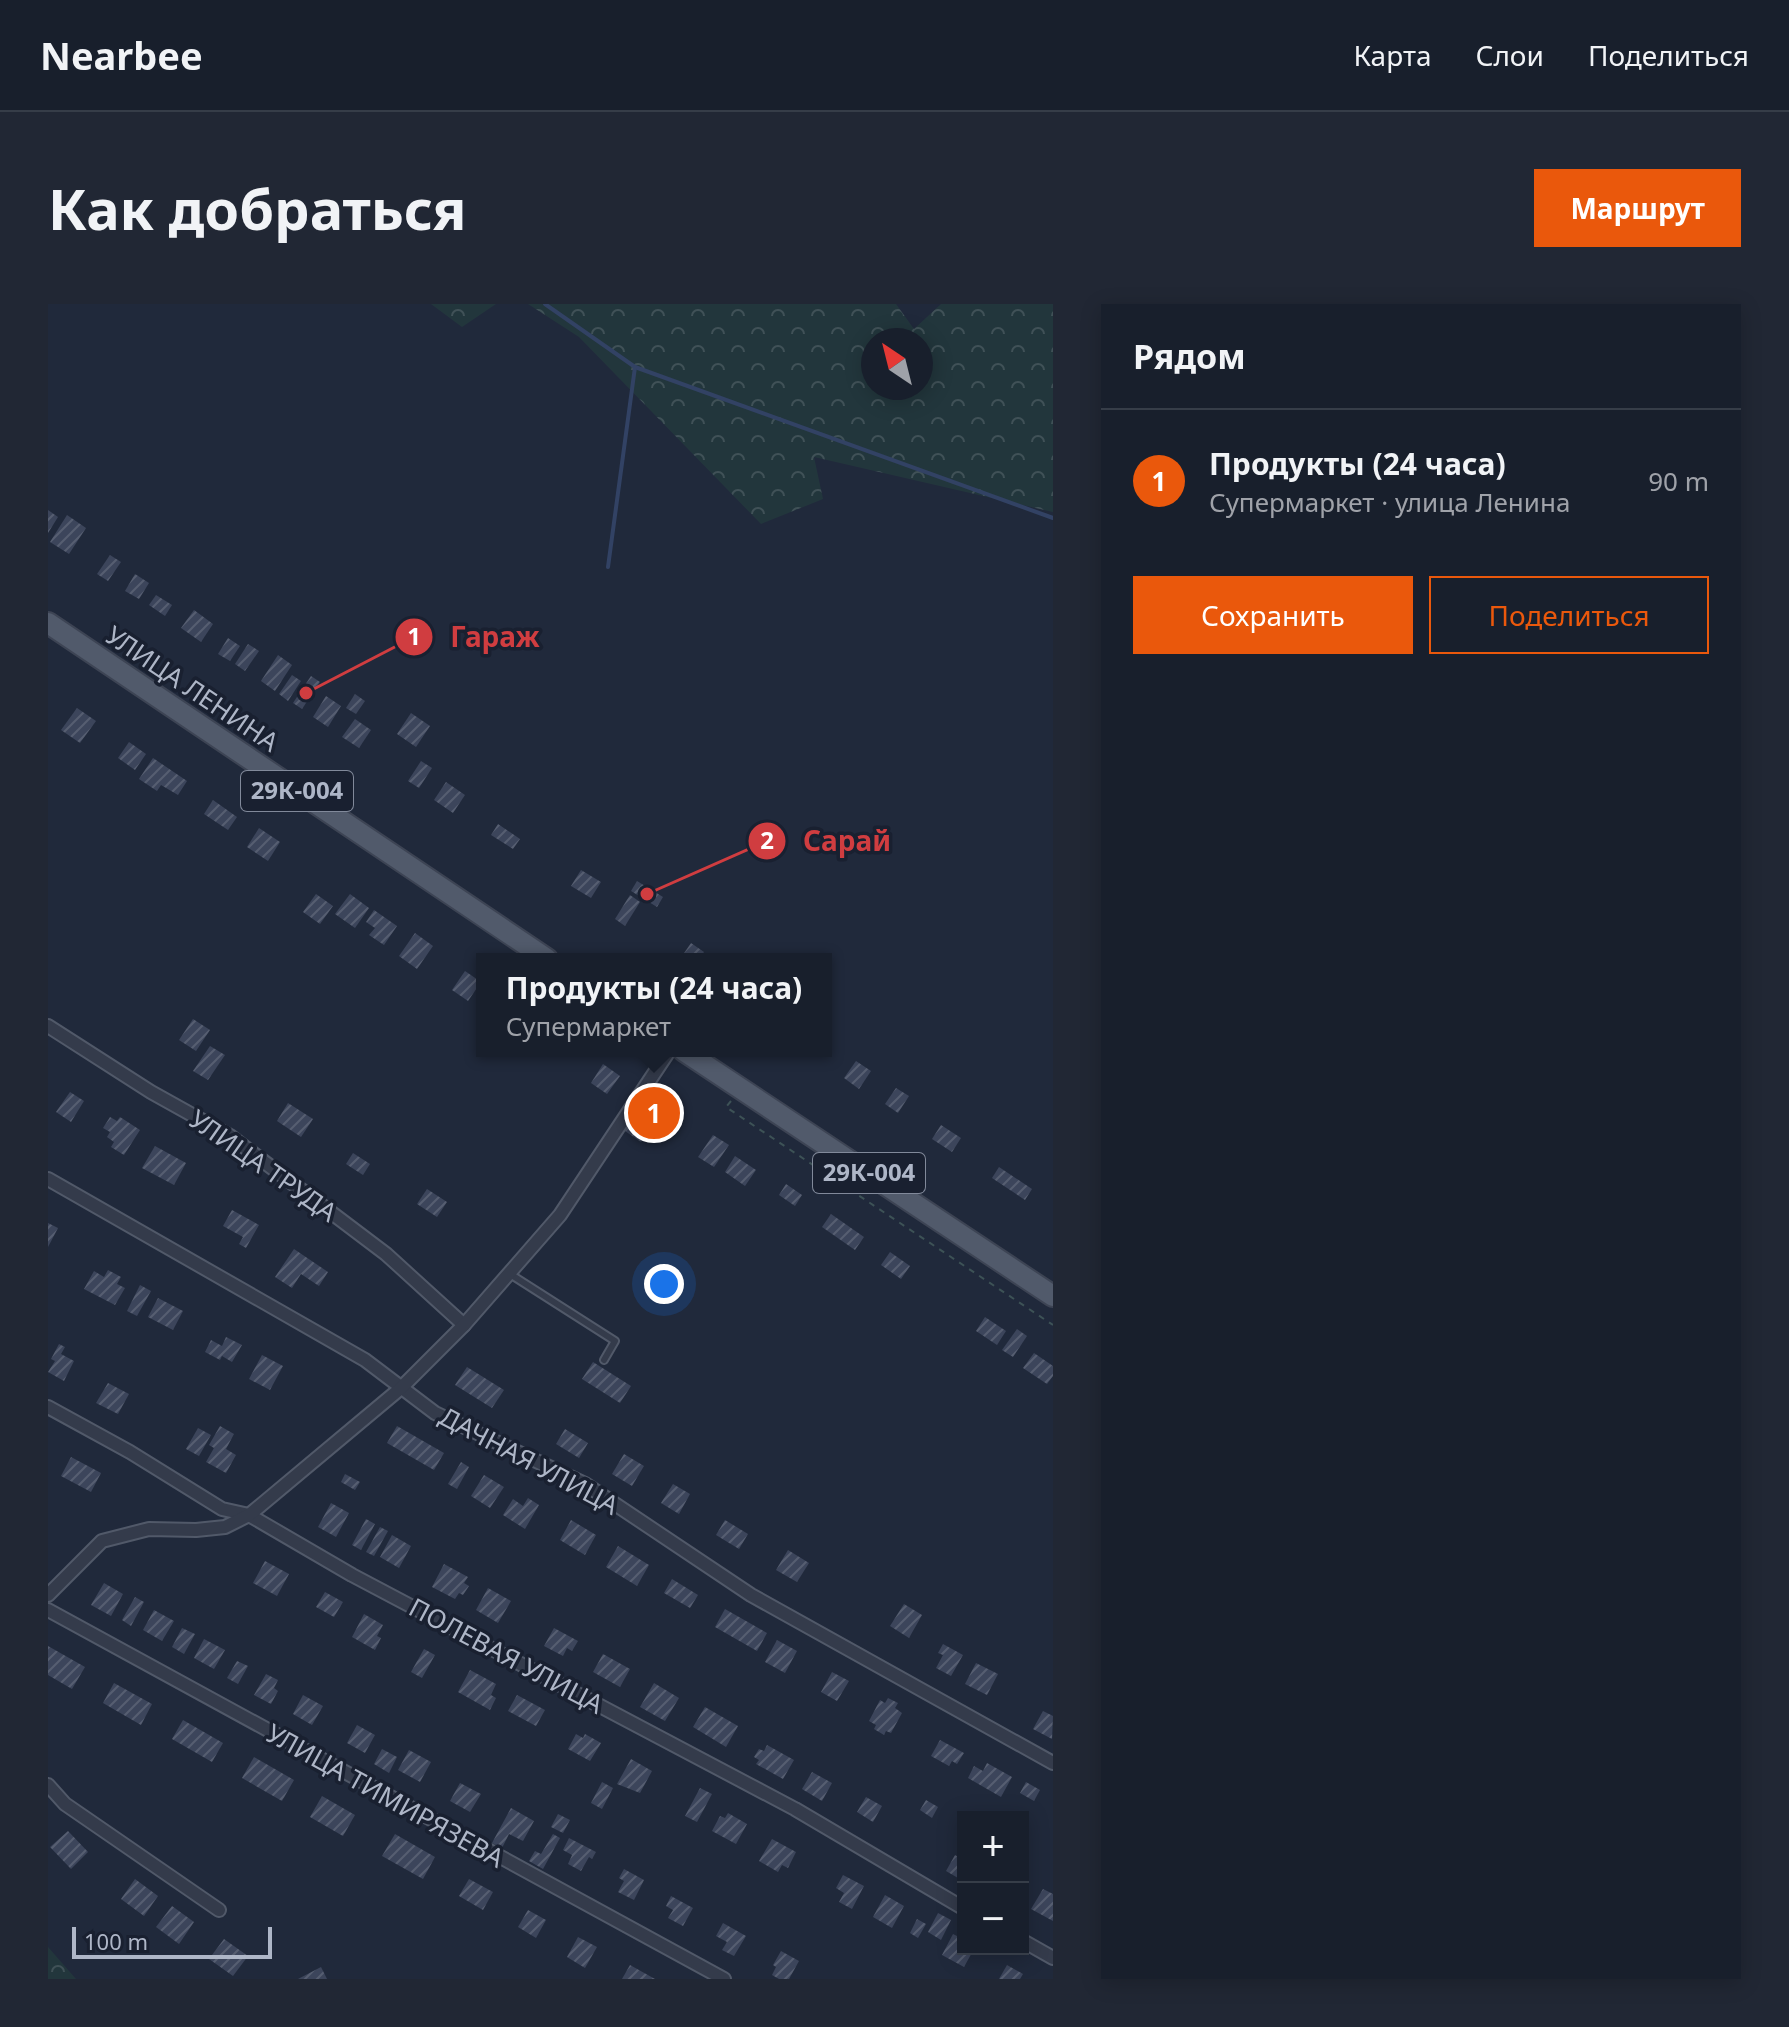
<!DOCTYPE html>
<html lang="ru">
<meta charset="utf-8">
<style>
body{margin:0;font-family:"Noto Sans",sans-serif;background:#212734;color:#f1f3f6}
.controls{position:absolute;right:24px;bottom:24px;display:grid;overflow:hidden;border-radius:0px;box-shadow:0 4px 20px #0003}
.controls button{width:72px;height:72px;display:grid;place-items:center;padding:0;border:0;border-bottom:2px solid #363d48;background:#181f2c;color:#f1f3f6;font:40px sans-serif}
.compass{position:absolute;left:813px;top:24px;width:72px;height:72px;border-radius:50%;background:#181f2c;box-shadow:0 4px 20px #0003;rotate:325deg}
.scale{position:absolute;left:24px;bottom:20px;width:200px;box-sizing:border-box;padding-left:8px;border:4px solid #aeb6c7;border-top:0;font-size:22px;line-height:28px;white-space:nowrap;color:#aeb6c7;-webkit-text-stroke:6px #192030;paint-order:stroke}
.you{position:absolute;left:616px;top:980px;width:28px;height:28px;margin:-20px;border:6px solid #fff;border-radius:50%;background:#1a73e8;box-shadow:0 0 0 12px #1a73e833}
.badge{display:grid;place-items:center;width:52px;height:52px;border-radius:50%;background:#ea580c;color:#fff;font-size:26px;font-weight:700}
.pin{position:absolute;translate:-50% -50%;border:4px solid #fff;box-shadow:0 2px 8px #0006}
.popup{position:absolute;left:428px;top:649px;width:356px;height:104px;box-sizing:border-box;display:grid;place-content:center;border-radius:0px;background:#181f2c;filter:drop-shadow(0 2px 6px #0005);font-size:26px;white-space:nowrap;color:#9fa2a9}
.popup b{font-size:30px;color:#f1f3f6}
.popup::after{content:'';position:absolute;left:50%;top:100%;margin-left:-16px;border:16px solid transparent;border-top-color:#181f2c}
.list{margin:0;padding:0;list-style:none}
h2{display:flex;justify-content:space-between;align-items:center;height:104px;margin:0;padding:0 32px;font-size:34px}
h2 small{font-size:26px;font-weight:400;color:#9fa2a9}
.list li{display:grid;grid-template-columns:52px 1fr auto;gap:24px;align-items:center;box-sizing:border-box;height:144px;padding:0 32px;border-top:2px solid #363d48}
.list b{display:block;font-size:30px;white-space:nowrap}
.list p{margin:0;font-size:26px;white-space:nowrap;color:#9fa2a9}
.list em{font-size:26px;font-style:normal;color:#9fa2a9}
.actions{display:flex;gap:16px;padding:24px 32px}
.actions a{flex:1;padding:18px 0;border:2px solid #ea580c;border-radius:0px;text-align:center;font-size:28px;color:#ea580c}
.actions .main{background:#ea580c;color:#fff}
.map{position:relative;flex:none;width:1005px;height:1675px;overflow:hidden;border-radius:0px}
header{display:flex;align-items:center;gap:48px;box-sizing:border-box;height:112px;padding:0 40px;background:#181f2c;border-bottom:2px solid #363d48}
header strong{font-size:38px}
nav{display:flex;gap:44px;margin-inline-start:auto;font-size:28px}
.intro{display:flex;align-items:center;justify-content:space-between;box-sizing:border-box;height:192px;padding:0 48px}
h1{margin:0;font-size:56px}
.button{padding:20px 36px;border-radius:0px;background:#ea580c;color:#fff;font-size:28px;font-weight:700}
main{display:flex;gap:48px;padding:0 48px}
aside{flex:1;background:#181f2c;border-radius:0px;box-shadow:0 4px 20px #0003}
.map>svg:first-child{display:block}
.forest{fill:url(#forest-crowns);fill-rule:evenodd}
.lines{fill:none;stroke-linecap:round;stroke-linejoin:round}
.stream{stroke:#324264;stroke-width:4}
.building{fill:url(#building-hatch)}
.service-casing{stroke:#515969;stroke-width:10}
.minor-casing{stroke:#515969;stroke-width:16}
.primary-casing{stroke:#3d4454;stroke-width:24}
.path{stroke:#3d5256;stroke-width:2;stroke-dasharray:6 6;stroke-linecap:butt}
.service{stroke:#343b4b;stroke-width:6}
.minor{stroke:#343b4b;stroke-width:12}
.primary{stroke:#515a6b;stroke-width:20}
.labels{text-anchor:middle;stroke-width:7;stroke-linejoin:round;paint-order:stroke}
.shield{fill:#192030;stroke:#81899a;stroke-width:2}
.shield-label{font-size:24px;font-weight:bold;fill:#aeb6c7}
.street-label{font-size:26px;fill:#aeb6c7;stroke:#192030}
.leader{fill:none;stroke:#d03d40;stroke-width:3}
.callout-dot{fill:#d03d40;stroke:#192030;stroke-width:3}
.mark-label{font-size:24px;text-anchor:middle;font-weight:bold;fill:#fff}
.callout-label{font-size:28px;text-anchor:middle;font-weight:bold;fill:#d03d40;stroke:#192030;stroke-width:7;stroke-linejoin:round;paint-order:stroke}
</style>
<header>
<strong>Nearbee</strong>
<nav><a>Карта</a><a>Слои</a><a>Поделиться</a></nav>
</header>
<div class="intro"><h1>Как добраться</h1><a class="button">Маршрут</a></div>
<main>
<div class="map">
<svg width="1005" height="1675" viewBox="0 0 1005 1675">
<defs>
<pattern id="forest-crowns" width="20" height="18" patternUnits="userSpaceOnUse" patternTransform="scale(2)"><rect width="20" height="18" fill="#22363c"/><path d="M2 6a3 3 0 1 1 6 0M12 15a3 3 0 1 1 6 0" fill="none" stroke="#405157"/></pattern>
<pattern id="building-hatch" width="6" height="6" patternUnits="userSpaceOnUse" patternTransform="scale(2)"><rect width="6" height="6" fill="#3c455b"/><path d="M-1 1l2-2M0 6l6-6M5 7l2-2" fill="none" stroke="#565e71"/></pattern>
</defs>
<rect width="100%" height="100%" fill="#20293b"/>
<g class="forest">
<path d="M383,0H448L414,23Z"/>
<path d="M480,0H848L866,25L893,0H1005V208L766,153L775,195L713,220L531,33ZM873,36V84H825V36Z"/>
<path d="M0,1643L28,1675H0Z"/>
</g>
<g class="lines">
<g class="stream">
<path d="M497,0L587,63L1005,214"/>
<path d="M560,263L587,63"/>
</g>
</g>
<g class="building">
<path d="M0,206L10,213L0,229Z"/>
<path d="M19,211L38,224L21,250L2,238Z"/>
<path d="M62,251L73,258L60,277L49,270Z"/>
<path d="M87,270L101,279L91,295L77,287Z"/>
<path d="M108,291L124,301L117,312L101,301Z"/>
<path d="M146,306L165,320L153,338L133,324Z"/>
<path d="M180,334L192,342L182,357L170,350Z"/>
<path d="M200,340L211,347L197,367L187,360Z"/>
<path d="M230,351L244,361L227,387L213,377Z"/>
<path d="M244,371L253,377L240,397L231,390Z"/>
<path d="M263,372L272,378L254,405L245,399Z"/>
<path d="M307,390L317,397L308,410L298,404Z"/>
<path d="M278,392L293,402L280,423L265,413Z"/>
<path d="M29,404L48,417L32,439L13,426Z"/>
<path d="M363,409L382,422L368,443L349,430Z"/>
<path d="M307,415L323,426L311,444L294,433Z"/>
<path d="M81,438L98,450L87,466L70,454Z"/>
<path d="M105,454L139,477L130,491L113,481L109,487L91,475Z"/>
<path d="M373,457L384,464L371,484L360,477Z"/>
<path d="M398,478L417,491L405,509L386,496Z"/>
<path d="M165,496L189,513L180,526L156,510Z"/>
<path d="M450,520L472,535L465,545L443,531Z"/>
<path d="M211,524L232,538L220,557L199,543Z"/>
<path d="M533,566L553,578L543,594L523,582Z"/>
<path d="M589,577L615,593L609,603L583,587Z"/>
<path d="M268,590L285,602L272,620L255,608Z"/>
<path d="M302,590L321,604L307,624L287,610Z"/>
<path d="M582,591L592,598L577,622L567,615Z"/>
<path d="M326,606L349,622L336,641L321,631L327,624L318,618Z"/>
<path d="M367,629L385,642L369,665L351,652Z"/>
<path d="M643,639L656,648L651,655H632Z"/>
<path d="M417,667L433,678L420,697L404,686Z"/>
<path d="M145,715L162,726L148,747L131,736Z"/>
<path d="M162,742L177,751L160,776L145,767Z"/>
<path d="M808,757L823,767L811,785L796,774Z"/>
<path d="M555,760L572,772L559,790L543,779Z"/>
<path d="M848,784L861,792L850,809L837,800Z"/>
<path d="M607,785L622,796L593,838L577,827Z"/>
<path d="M22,788L36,797L23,818L8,808Z"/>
<path d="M240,799L265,815L253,833L229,817Z"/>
<path d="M62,813L69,817L72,813L92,826L76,851L63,843L66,838L59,833L62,828L55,824Z"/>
<path d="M893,821L913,834L904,848L884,835Z"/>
<path d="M665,831L681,841L666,863L650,853Z"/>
<path d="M107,842L138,859L126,881L94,864Z"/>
<path d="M305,849L322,860L315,871L298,860Z"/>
<path d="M687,852L708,866L697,882L677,868Z"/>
<path d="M951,863L984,885L977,896L944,874Z"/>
<path d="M738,880L754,891L747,902L731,891Z"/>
<path d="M379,885L399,898L389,913L369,900Z"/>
<path d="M184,906L211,921L198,944L191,940L195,933L175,922Z"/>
<path d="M783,910L816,933L807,946L774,923Z"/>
<path d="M0,919L10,924L0,943Z"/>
<path d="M246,945L280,968L271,982L253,970L244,984L227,973Z"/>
<path d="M842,948L862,962L853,975L833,961Z"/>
<path d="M613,963L625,971L613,987L602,979Z"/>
<path d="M60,966L73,973L69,980L77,984L67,1001L36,985L46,967L56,973Z"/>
<path d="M92,981L103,987L89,1012L79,1007Z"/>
<path d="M110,994L135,1007L125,1026L100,1013Z"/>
<path d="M937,1013L958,1027L949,1041L928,1027Z"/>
<path d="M969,1025L979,1032L965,1053L954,1046Z"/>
<path d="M178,1033L194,1041L184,1058L174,1052L172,1056L157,1048L163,1036L174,1042Z"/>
<path d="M11,1040L17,1043L13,1050L26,1057L16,1077L0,1068L7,1057L3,1055Z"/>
<path d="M986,1049L1005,1062V1072L999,1080L975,1064Z"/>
<path d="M214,1051L235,1062L222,1086L201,1075Z"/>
<path d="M545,1058L583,1082L572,1099L534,1075Z"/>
<path d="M419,1063L456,1086L444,1104L407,1081Z"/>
<path d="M60,1079L81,1090L70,1110L48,1099Z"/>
<path d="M172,1122L186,1130L178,1145L188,1151L178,1169L158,1158L166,1144L161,1141Z"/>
<path d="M349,1122L396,1149L386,1166L339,1139Z"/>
<path d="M150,1124L163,1131L151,1152L138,1145Z"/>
<path d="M517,1125L540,1139L531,1154L508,1140Z"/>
<path d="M576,1150L596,1162L584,1182L564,1170Z"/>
<path d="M23,1153L53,1169L43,1188L13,1172Z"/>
<path d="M413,1158L421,1163L409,1185L400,1180Z"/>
<path d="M297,1170L312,1178L307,1186L293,1178Z"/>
<path d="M436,1171L456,1183L442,1204L423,1192Z"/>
<path d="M625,1180L642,1190L631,1210L613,1199Z"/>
<path d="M480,1194L491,1201L477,1225L455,1211L465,1195L475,1202Z"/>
<path d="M283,1199L301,1209L288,1233L270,1223Z"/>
<path d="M318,1215L327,1220L313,1246L304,1241Z"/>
<path d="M523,1216L548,1231L537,1251L512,1236Z"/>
<path d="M677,1216L700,1230L691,1245L668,1231Z"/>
<path d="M332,1223L340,1227L326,1252L318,1248Z"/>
<path d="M344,1231L363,1242L351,1264L332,1253Z"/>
<path d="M570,1242L601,1261L589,1282L558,1263Z"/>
<path d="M740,1246L761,1259L749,1278L728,1266Z"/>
<path d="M217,1257L241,1270L229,1292L205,1279Z"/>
<path d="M396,1260L420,1273L416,1279L421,1282L415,1291L411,1289L407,1295L384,1283Z"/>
<path d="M624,1275L650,1291L642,1304L616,1289Z"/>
<path d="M56,1279L75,1290L63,1312L43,1301Z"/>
<path d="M440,1284L463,1297L450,1319L428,1306Z"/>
<path d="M277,1288L295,1298L286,1313L268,1303Z"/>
<path d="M87,1293L96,1298L83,1322L74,1316Z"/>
<path d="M856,1300L874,1311L861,1334L842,1322Z"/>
<path d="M677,1305L719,1329L709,1347L667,1323Z"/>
<path d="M106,1306L126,1317L114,1337L95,1326Z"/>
<path d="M316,1310L335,1321L329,1332L333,1334L327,1346L304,1333Z"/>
<path d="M134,1324L147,1330L136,1350L124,1343Z"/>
<path d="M506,1324L530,1337L524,1347L519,1344L515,1352L496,1342Z"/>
<path d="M156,1335L177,1346L166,1365L146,1354Z"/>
<path d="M729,1336L749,1347L737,1369L717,1358Z"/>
<path d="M895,1340L915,1351L903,1372L888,1364L895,1351L890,1349Z"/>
<path d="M0,1342L37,1363L24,1385L0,1371Z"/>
<path d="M376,1345L387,1351L374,1374L363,1368Z"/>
<path d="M555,1350L582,1365L572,1383L545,1368Z"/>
<path d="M189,1357L200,1362L190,1380L179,1374Z"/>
<path d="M928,1359L950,1370L939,1391L917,1380Z"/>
<path d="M422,1366L448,1380L443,1391L448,1394L442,1406L410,1388Z"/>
<path d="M784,1368L801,1377L789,1397L773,1388Z"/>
<path d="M218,1370L230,1376L226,1384L230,1387L223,1400L206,1391Z"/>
<path d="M66,1379L104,1400L93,1421L55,1399Z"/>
<path d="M606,1379L631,1394L617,1417L592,1403Z"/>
<path d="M255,1391L275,1402L264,1421L245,1410Z"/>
<path d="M469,1391L497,1406L488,1422L460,1407Z"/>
<path d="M840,1394L850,1399L847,1404L854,1409L843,1429L838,1427L836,1431L826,1425L828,1421L821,1417L832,1396L837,1399Z"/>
<path d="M657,1403L690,1422L678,1443L645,1423Z"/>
<path d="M995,1407L1005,1412L1004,1435L985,1425Z"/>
<path d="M135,1416L175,1439L164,1458L124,1435Z"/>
<path d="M309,1421L327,1431L317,1449L299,1439Z"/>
<path d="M528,1430L535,1434L537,1430L553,1439L542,1457L520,1445Z"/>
<path d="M892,1436L916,1449L909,1460L904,1457L901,1462L883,1452Z"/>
<path d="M719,1441L746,1456L735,1475L708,1460L711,1456L706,1453L711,1445L716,1447Z"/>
<path d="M334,1445L349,1453L341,1469L326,1460Z"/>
<path d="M361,1446L383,1458L372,1478L350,1466Z"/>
<path d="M206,1453L246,1476L234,1497L194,1474Z"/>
<path d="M583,1455L604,1467L592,1489L569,1480Z"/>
<path d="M939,1459L964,1473L953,1493L920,1474L926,1462L935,1467Z"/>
<path d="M764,1468L784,1479L774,1497L754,1485Z"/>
<path d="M554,1478L565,1484L554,1505L543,1499Z"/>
<path d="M978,1478L992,1486L986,1497L972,1489Z"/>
<path d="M412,1479L433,1490L422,1508L402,1497Z"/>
<path d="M652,1484L664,1490L649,1518L637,1512Z"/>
<path d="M274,1492L307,1511L295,1532L262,1513Z"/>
<path d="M818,1493L834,1502L825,1518L809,1508Z"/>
<path d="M878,1496L890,1503L884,1514L872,1506Z"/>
<path d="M463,1504L486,1517L475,1537L461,1530L454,1544L444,1539Z"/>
<path d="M680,1509L699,1520L688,1540L664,1527L672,1512L677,1514Z"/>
<path d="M510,1510L522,1516L515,1529L503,1523Z"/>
<path d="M20,1527L40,1548L23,1565L2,1543Z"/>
<path d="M347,1530L387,1553L375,1575L334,1552Z"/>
<path d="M505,1530L512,1534L495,1565L481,1557L487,1547L493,1550Z"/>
<path d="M521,1534L548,1548L544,1555L541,1553L533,1567L520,1560L524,1551L515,1546Z"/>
<path d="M724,1535L748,1548L740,1564L734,1561L730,1568L711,1557Z"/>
<path d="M907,1551L915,1556V1565L910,1574L898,1567Z"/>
<path d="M576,1565L596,1576L586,1596L570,1588L576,1577L571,1574Z"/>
<path d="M795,1571L816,1582L804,1605L791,1598L796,1589L788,1584Z"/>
<path d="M87,1575L110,1592L96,1612L73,1595Z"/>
<path d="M421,1575L445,1588L435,1606L411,1592Z"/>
<path d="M995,1585L1005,1590V1617L983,1605Z"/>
<path d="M837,1591L856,1602L844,1624L825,1613Z"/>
<path d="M623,1592L645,1604L635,1622L620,1614L625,1606L618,1602Z"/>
<path d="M124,1602L146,1618L131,1640L108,1623Z"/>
<path d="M480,1606L498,1616L488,1634L470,1623Z"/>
<path d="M890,1609L903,1616L893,1636L880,1628Z"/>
<path d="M869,1615L878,1620L870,1634L862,1629Z"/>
<path d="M675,1619L698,1632L686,1652L674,1646L679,1638L668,1632Z"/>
<path d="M905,1630L915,1635V1645H926L916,1663L894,1651Z"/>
<path d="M530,1633L549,1643L537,1664L519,1653Z"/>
<path d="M176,1635L200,1652L185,1672L161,1655Z"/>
<path d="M733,1647L751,1657L741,1675H731L724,1671L728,1663L725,1661Z"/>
<path d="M582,1661L607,1675H574Z"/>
<path d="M959,1661L975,1670L972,1675H951Z"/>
<path d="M273,1663L279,1675H250Z"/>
</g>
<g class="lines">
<g class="service-casing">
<path id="service" d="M462,970L567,1037L556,1056"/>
</g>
<g class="minor-casing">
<g id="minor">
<path d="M0,722L103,788L182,832L338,950L416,1021"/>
<path d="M0,875L317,1056L387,1109L537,1180L703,1291L1005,1459"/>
<path d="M0,1103L82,1148L174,1205L201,1211L304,1271L747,1505L915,1604"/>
<path d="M0,1291L54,1237L101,1225L148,1226L177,1223L201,1211L353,1084L416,1021L512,911L621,747"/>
<path d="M0,1306L676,1675"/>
<path d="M0,1481L17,1500L171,1606"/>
<path d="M975,1637L1005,1654"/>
</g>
</g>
<g class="primary-casing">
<g id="primary">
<path d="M0,319L499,655"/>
<path d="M636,747L1005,992"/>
</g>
</g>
<path class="path" d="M683,797L678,803L1005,1021"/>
<use href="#service" class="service"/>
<use href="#minor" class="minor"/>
<use href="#primary" class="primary"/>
</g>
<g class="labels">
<g class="shield">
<rect x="193" y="467" width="112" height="40" rx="6"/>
<rect x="765" y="849" width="112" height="40" rx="6"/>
</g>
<g class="shield-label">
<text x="249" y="495">29К-004</text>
<text x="821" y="877">29К-004</text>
</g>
<g class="street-label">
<text transform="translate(144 385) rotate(34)" y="9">УЛИЦА ЛЕНИНА</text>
<text transform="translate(215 862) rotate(35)" y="9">УЛИЦА ТРУДА</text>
<text transform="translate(481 1157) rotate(28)" y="9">ДАЧНАЯ УЛИЦА</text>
<text transform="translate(458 1352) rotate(28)" y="9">ПОЛЕВАЯ УЛИЦА</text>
<text transform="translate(337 1492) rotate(29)" y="9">УЛИЦА ТИМИРЯЗЕВА</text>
</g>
</g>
<path class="leader" d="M258 389L366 333M599 590L719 537"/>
<g class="callout-dot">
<circle cx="258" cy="389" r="8"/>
<circle cx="599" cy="590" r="8"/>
<circle cx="366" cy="333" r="20"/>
<circle cx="719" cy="537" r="20"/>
</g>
<g class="mark-label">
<text x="366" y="341">1</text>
<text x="719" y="545">2</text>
</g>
<g class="callout-label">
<text x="447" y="343">Гараж</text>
<text x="799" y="547">Сарай</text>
</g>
</svg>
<div class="controls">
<button>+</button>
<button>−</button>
</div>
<svg class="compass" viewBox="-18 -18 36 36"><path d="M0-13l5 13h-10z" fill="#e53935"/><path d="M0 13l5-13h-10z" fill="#9fa2a9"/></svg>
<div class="scale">100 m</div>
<div class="you"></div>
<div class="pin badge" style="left:606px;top:809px">1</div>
<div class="popup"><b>Продукты (24 часа)</b>Супермаркет</div>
</div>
<aside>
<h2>Рядом<small></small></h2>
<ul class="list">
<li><span class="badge">1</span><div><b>Продукты (24 часа)</b><p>Супермаркет · улица Ленина</p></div><em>90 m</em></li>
</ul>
<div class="actions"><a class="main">Сохранить</a><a>Поделиться</a></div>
</aside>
</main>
